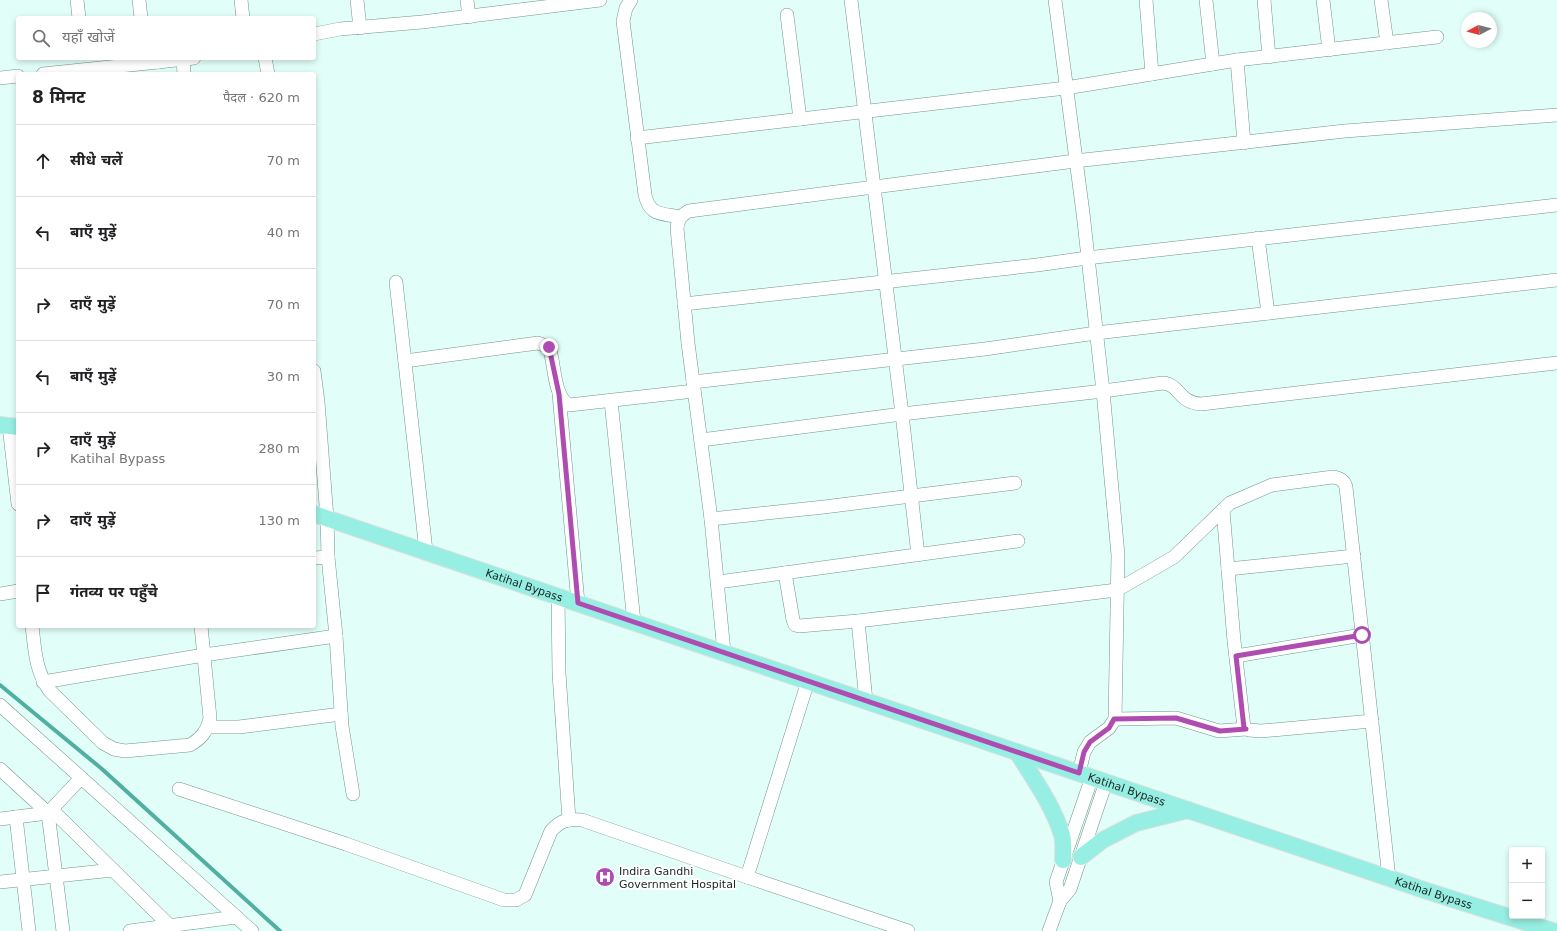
<!DOCTYPE html>
<html lang="hi">
<meta charset="utf-8">
<style>
body{margin:0;font-family:"DejaVu Sans","Noto Sans Devanagari",sans-serif;background:#f6f6f6;color:#202124}
.controls{position:absolute;right:12px;bottom:12px;display:grid;overflow:hidden;border-radius:4px;box-shadow:0 2px 6px #0003}
.controls button{width:36px;height:36px;display:grid;place-items:center;padding:0;border:0;border-bottom:1px solid #e0e0e0;background:#fff;color:#202124;font:20px sans-serif}
.compass{position:absolute;left:1461px;top:12px;width:36px;height:36px;border-radius:50%;background:#fff;box-shadow:0 2px 6px #0003;rotate:263deg}
.stop{position:absolute;width:12px;height:12px;margin:-9px;border:3px solid #af4cb2;border-radius:50%;background:#fff}
.stop.end{background:#af4cb2;border-color:#fff;box-shadow:0 1px 4px #0008}
.list{margin:0;padding:0;list-style:none}
h2{display:flex;justify-content:space-between;align-items:center;height:52px;margin:0;padding:0 16px;font-size:17px}
h2 small{font-size:13px;font-weight:400;color:#757577}
.list li{display:grid;grid-template-columns:26px 1fr auto;gap:12px;align-items:center;box-sizing:border-box;height:72px;padding:0 16px;border-top:1px solid #e0e0e0}
.list b{display:block;font-size:15px;white-space:nowrap}
.list p{margin:0;font-size:13px;white-space:nowrap;color:#757577}
.list em{font-size:13px;font-style:normal;color:#757577}
.icon{flex:none;width:22px;height:22px;fill:none;stroke:currentColor;stroke-width:2;stroke-linecap:round;stroke-linejoin:round}
.map{position:relative;flex:none;width:1557px;height:931px;overflow:hidden}
.search{position:absolute;background:#fff;box-shadow:0 2px 6px #0003;left:16px;top:16px;width:300px;height:44px;display:flex;align-items:center;gap:10px;box-sizing:border-box;padding:0 14px;border-radius:4px;color:#757577;font-size:15px}
.panel{position:absolute;background:#fff;box-shadow:0 2px 6px #0003;left:16px;top:72px;width:300px;height:556px;border-radius:4px}
.map>svg:first-child{display:block}
.lines{fill:none;stroke-linecap:round;stroke-linejoin:round}
.stream{stroke:#50afa1;stroke-width:4}
.minor-casing{stroke:#73948e;stroke-width:14}
.major-casing{stroke:#dfe0e0;stroke-width:18}
.minor{stroke:#fff;stroke-width:13}
.major{stroke:#97eee2;stroke-width:16}
.route{stroke:#af4cb2;stroke-width:5}
.labels{text-anchor:middle;stroke-width:4;stroke-linejoin:round;paint-order:stroke}
.street-label{font-size:11px;fill:#172422;stroke:#fff}
.poi-label{font-size:11px;fill:#172422;stroke:#fff;text-anchor:start}
</style>
<div class="map">
<svg width="1557" height="931" viewBox="0 0 1557 931">
<rect width="100%" height="100%" fill="#e1fef8"/>
<g class="lines">
<path class="stream" d="M0,685L102,769L280,931"/>
<g class="minor-casing">
<g id="minor">
<path d="M77,0L79,18"/>
<path d="M139,0L141,18"/>
<path d="M241,0L243,18"/>
<path d="M357,0L360,28"/>
<path d="M467,0L469,17"/>
<path d="M631,0L626,8L623,21L645,195C650,216 661,213 680,217"/>
<path d="M851,0L902,414L918,555"/>
<path d="M1055,0L1083,213L1103,391L1118,555L1115,719L1109,728L1090,742L1084,752L1079,773"/>
<path d="M1146,0L1152,74"/>
<path d="M1206,0L1213,64"/>
<path d="M1264,0L1269,57"/>
<path d="M1323,0L1329,50"/>
<path d="M1381,0L1387,43"/>
<path d="M787,15L800,119"/>
<path d="M314,34L340,29L422,22L600,0"/>
<path d="M265,58L268,74"/>
<path d="M151,59L158,62L194,58"/>
<path d="M183,59L184,74"/>
<path d="M1237,60L1244,143"/>
<path d="M43,74L158,62"/>
<path d="M0,78L18,76"/>
<path d="M637,138L1066,88L1237,60L1437,37"/>
<path d="M1258,238L1268,313"/>
<path d="M396,282L426,551"/>
<path d="M684,304L1037,265L1087,258L1557,205"/>
<path d="M405,361L538,343L549,347C555,363 553,396 569,405L694,391"/>
<path d="M314,371L318,402L327,518L328,557L336,636L342,726L353,794"/>
<path d="M693,382L985,349L1096,333L1557,280"/>
<path d="M559,394L578,603"/>
<path d="M611,401L634,622"/>
<path d="M9,426L18,504"/>
<path d="M701,440L902,414L1103,391L1163,383C1181,385 1177,402 1201,404L1557,363"/>
<path d="M1223,510L1234,641L1244,728L1249,730L1261,731L1372,721"/>
<path d="M711,519L824,507L1015,483"/>
<path d="M314,558L328,557"/>
<path d="M1228,569L1354,556"/>
<path d="M785,573L793,620L795,625L799,626L858,621L1117,590L1174,557L1230,503L1272,485L1333,477C1340,478 1344,480 1346,487L1389,878"/>
<path d="M718,582L1018,541"/>
<path d="M0,594L18,591"/>
<path d="M558,596L559,673L569,820"/>
<path d="M858,621L866,701"/>
<path d="M32,626C35,650 35,669 49,690L103,743L114,749L125,751L190,745C202,738 207,731 210,718L201,626"/>
<path d="M724,652L711,519L688,343L677,228C678,219 681,215 689,211L1075,161L1345,131L1557,115"/>
<path d="M1236,656L1362,635"/>
<path d="M43,682L204,655L336,636"/>
<path d="M0,705L252,931"/>
<path d="M1115,719L1176,718L1219,731L1246,729"/>
<path d="M208,727H239L341,714"/>
<path d="M0,769L48,813"/>
<path d="M179,789L346,844L504,900H516L525,895L551,831C561,820 567,819 582,820L747,877L908,931"/>
<path d="M52,810L170,926"/>
<path d="M16,817L29,931"/>
<path d="M0,819L48,813"/>
<path d="M747,877L808,681"/>
<path d="M0,882L113,870"/>
<path d="M1060,901L1056,882L1092,777"/>
<path d="M63,931L48,813L81,778"/>
<path d="M130,931L236,917"/>
<path d="M1049,931L1060,901L1070,889L1106,782"/>
</g>
</g>
<g class="major-casing">
<g id="major">
<path d="M0,425L18,427"/>
<path id="s1" d="M314,514L1427,891L1553,931"/>
<path d="M1017,752C1033,778 1053,805 1062,835C1064,842 1063,852 1063,860"/>
<path d="M1081,857L1103,840L1136,823L1188,810"/>
</g>
</g>
<use href="#minor" class="minor"/>
<use href="#major" class="major"/>
</g>
<g class="lines">
<path class="route" d="M549,347L559,394L578,603L1079,773L1084,752L1090,742L1109,728L1114,719L1176,718L1220,731L1246,729L1244,728L1236,656L1362,635"/>
</g>
<defs>
<g id="hospital-disc" transform="scale(1)"><circle r="9.5" fill="#af4cb2" stroke="#fff"/><path d="M-5-5h3v3.5h4V-5h3V5h-3V1.5h-4V5h-3Z" fill="#fff"/></g>
</defs>
<g fill-rule="evenodd">
<use href="#hospital-disc" x="605" y="877"/>
</g>
<g class="labels">
<g class="street-label">
<text dy="4" stroke="none"><textPath href="#s1" startOffset="222">Katihal Bypass</textPath></text>
<text dy="4" stroke="none"><textPath href="#s1" startOffset="858">Katihal Bypass</textPath></text>
<text dy="4" stroke="none"><textPath href="#s1" startOffset="1182">Katihal Bypass</textPath></text>
</g>
<g class="poi-label">
<text x="619" y="875">Indira Gandhi<tspan x="619" dy="13">Government Hospital</tspan></text>
</g>
</g>
</svg>
<div class="controls">
<button>+</button>
<button>−</button>
</div>
<svg class="compass" viewBox="-18 -18 36 36"><path d="M0-13l5 13h-10z" fill="#e53935"/><path d="M0 13l5-13h-10z" fill="#757577"/></svg>
<div class="stop" style="left:1362px;top:635px"></div>
<div class="stop end" style="left:549px;top:347px"></div>
<div class="search"><svg class="icon" aria-label="search" viewBox="0 0 24 24"><circle cx="10" cy="10" r="6"/><path d="M15 15l6 6"/></svg>यहाँ खोजें</div>
<section class="panel">
<h2>8 मिनट<small>पैदल · 620 m</small></h2>
<ul class="list">
<li><svg class="icon" aria-label="ahead" viewBox="0 0 24 24"><path d="M12 20V5M6 11l6-6 6 6"/></svg><div><b>सीधे चलें</b></div><em>70 m</em></li>
<li><svg class="icon" aria-label="left" viewBox="0 0 24 24"><path d="M17 20v-9H6M10 6l-5 5 5 5"/></svg><div><b>बाएँ मुड़ें</b></div><em>40 m</em></li>
<li><svg class="icon" aria-label="right" viewBox="0 0 24 24"><path d="M7 20v-9h11M14 6l5 5-5 5"/></svg><div><b>दाएँ मुड़ें</b></div><em>70 m</em></li>
<li><svg class="icon" aria-label="left" viewBox="0 0 24 24"><path d="M17 20v-9H6M10 6l-5 5 5 5"/></svg><div><b>बाएँ मुड़ें</b></div><em>30 m</em></li>
<li><svg class="icon" aria-label="right" viewBox="0 0 24 24"><path d="M7 20v-9h11M14 6l5 5-5 5"/></svg><div><b>दाएँ मुड़ें</b><p>Katihal Bypass</p></div><em>280 m</em></li>
<li><svg class="icon" aria-label="right" viewBox="0 0 24 24"><path d="M7 20v-9h11M14 6l5 5-5 5"/></svg><div><b>दाएँ मुड़ें</b></div><em>130 m</em></li>
<li><svg class="icon" aria-label="arrive" viewBox="0 0 24 24"><path d="M6 21V4h12l-3 4 3 4H6"/></svg><div><b>गंतव्य पर पहुँचे</b></div></li>
</ul>
</section>
</div>
